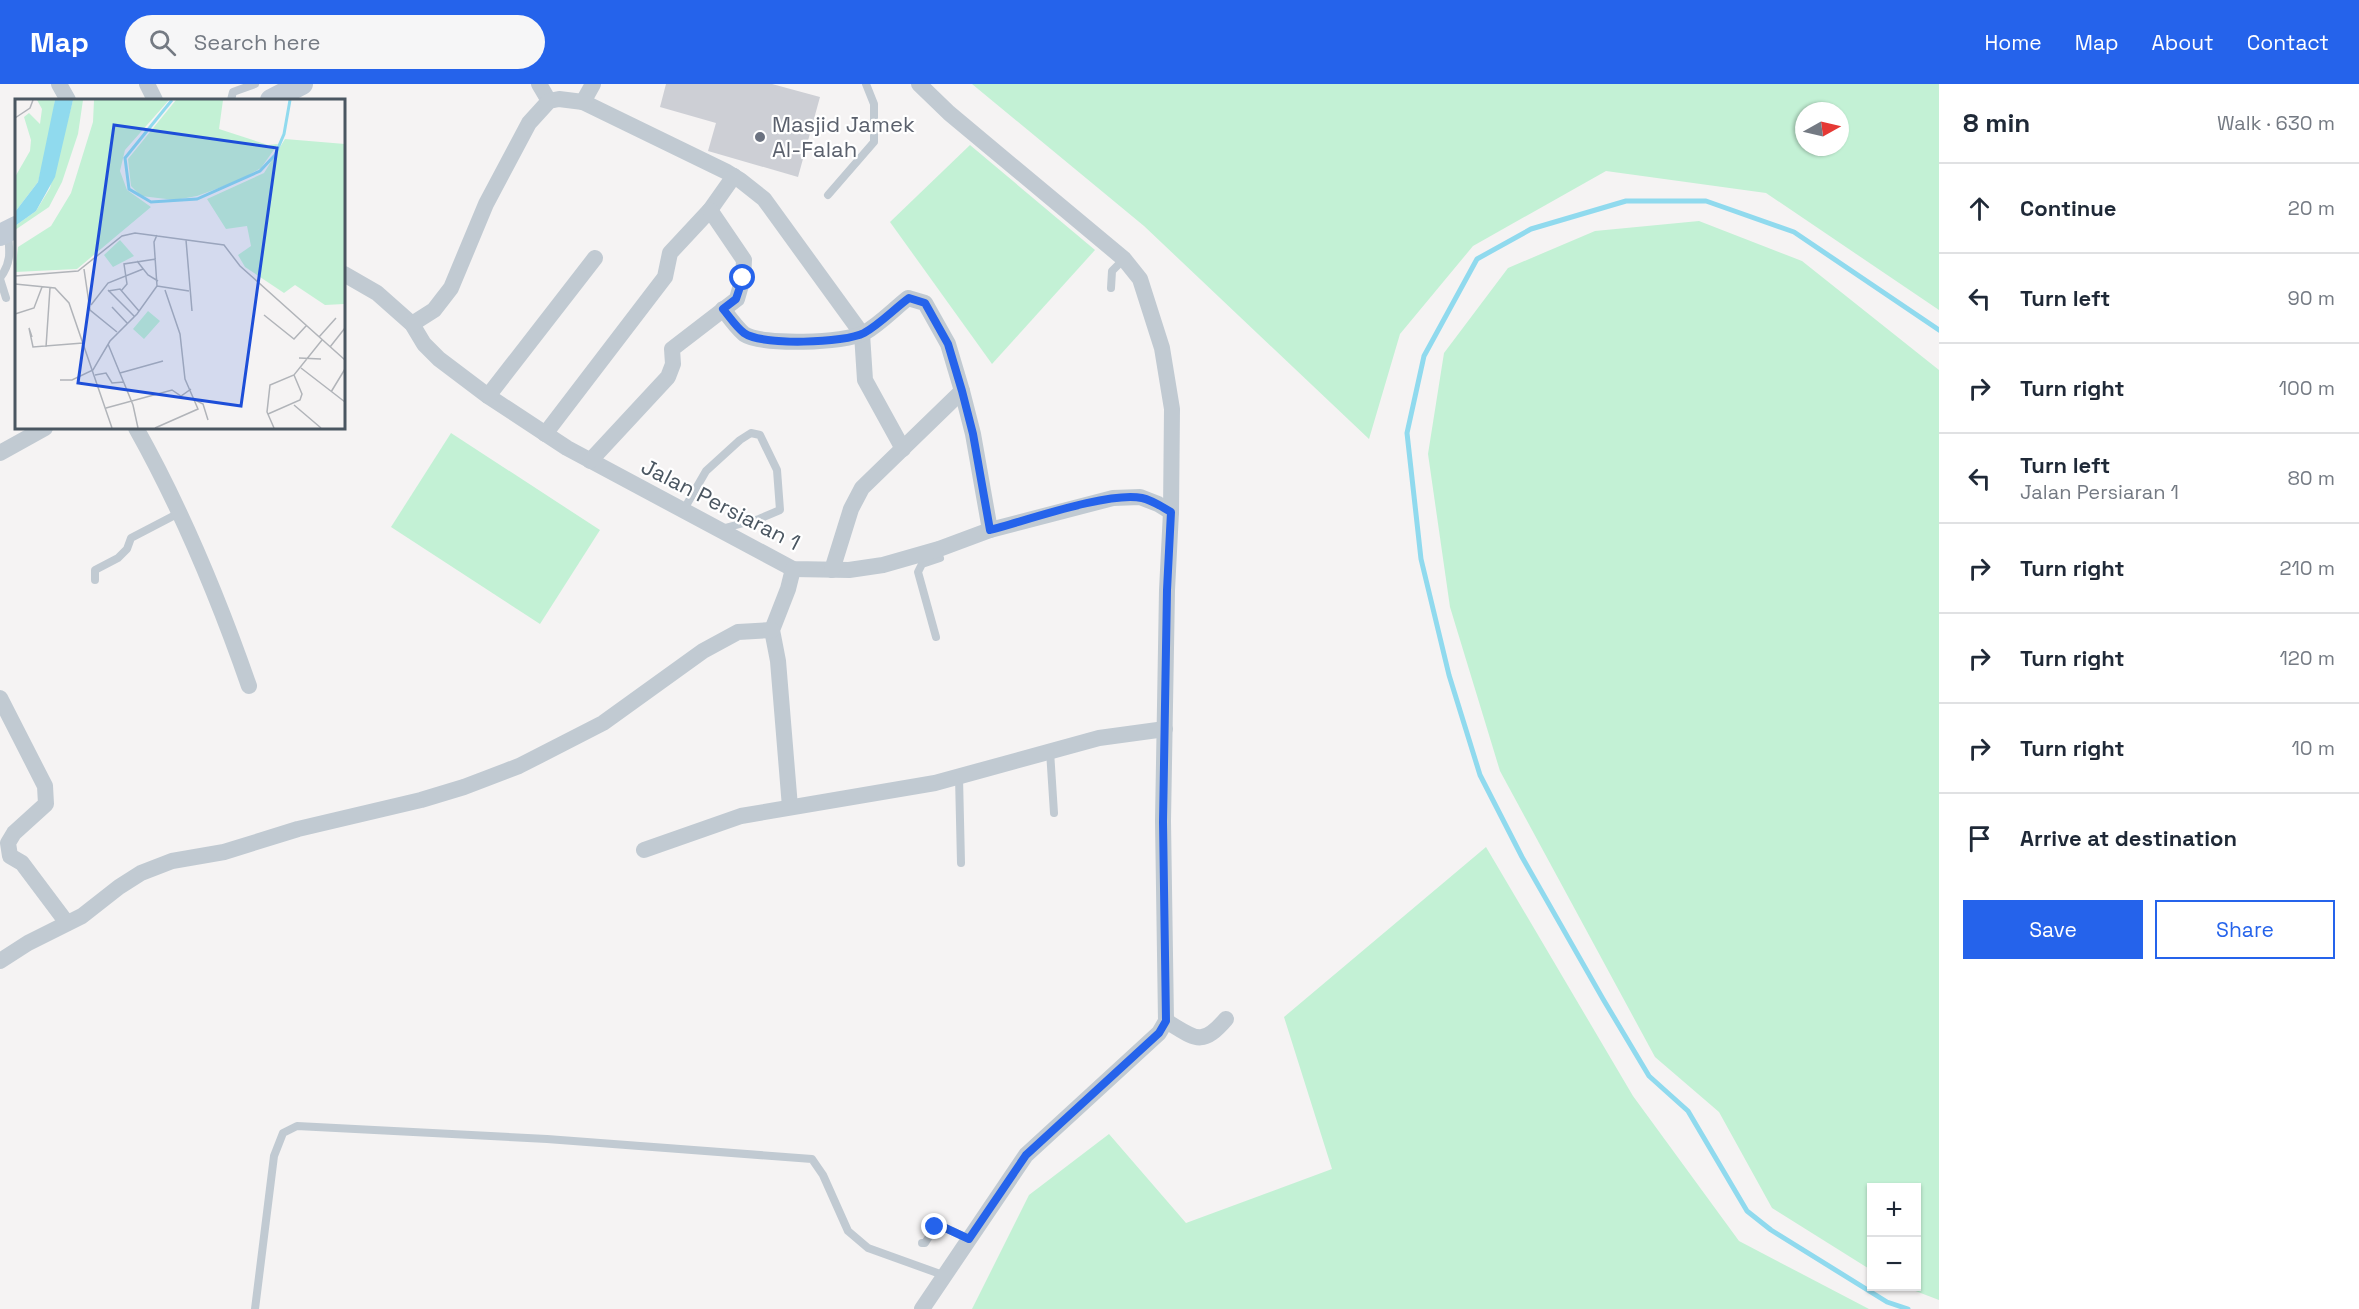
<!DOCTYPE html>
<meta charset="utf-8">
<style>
body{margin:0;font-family:"Space Grotesk",sans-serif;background:#f6f6f7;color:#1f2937}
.controls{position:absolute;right:18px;bottom:18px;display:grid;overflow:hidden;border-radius:0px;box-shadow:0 2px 4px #0004}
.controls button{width:54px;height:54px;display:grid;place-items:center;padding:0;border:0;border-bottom:2px solid #e0e1e3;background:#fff;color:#1f2937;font:30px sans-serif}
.compass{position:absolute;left:1795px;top:18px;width:54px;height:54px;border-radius:50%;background:#fff;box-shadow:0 2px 4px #0004;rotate:82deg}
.stop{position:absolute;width:18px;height:18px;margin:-14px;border:4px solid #2563eb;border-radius:50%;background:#fff}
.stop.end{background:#2563eb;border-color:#fff;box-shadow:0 2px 6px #0008}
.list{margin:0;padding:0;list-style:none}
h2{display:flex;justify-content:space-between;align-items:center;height:78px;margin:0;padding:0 24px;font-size:26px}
h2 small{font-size:20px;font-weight:400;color:#747a83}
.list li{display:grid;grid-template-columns:39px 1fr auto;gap:18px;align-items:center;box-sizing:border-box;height:90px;padding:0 24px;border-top:2px solid #e0e1e3}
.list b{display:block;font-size:22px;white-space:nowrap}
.list p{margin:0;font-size:20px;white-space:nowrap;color:#747a83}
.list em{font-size:20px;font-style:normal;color:#747a83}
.actions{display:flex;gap:12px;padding:18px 24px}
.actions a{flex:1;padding:14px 0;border:2px solid #2563eb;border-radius:0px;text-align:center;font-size:21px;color:#2563eb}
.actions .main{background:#2563eb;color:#fff}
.icon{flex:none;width:33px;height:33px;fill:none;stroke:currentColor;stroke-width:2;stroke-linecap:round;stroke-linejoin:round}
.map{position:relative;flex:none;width:1939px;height:1225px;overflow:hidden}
header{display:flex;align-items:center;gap:36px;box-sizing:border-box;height:84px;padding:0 30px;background:#2563eb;color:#fff}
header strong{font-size:28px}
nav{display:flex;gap:33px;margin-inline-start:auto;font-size:21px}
.search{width:420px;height:54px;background:#f6f6f7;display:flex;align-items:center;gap:15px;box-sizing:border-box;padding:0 21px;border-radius:33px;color:#747a83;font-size:22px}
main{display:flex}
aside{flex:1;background:#fff}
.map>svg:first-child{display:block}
.green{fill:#c3f1d5;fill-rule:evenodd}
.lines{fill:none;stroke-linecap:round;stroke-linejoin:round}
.stream{stroke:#90daee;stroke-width:5}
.building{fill:#cdcfd5}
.service{stroke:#c1cad2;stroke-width:8}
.minor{stroke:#c1cad2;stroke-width:16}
.secondary{stroke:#c1cbd6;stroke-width:22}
.route{stroke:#2563eb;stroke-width:8}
.worship-dot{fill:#6b7280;stroke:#fff;stroke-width:2}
.labels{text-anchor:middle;stroke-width:4.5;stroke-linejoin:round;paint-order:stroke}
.worship-label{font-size:22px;fill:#5b616d;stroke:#fff;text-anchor:start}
.street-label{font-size:22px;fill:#4a5661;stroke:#fff}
.inset-river{fill:none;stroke:#90daee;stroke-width:3}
.inset-road{fill:none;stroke:#b1b4b9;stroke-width:1.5}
.view{fill:#1d4ed8;fill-opacity:0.15;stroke:#1d4ed8;stroke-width:3}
.inset-edge{fill:none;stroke:#4a5661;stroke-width:3}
</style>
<header>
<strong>Map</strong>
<div class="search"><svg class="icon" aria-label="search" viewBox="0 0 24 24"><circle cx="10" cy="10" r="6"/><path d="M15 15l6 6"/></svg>Search here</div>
<nav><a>Home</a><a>Map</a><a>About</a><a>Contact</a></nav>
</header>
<main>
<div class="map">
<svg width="1939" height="1225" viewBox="0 0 1939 1225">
<rect width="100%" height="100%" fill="#f5f3f3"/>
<g class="green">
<path d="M972,0H1939V226L1766,109L1606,87L1473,162L1400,250L1369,355L1144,142ZM1804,27H1840V63H1804Z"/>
<path d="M970,61L1095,166L992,280L890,138Z"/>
<path d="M1699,137L1802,177L1939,286V1216L1905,1203L1916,1202V1104H1872L1871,1186L1772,1124L1719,1028L1655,973L1500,687L1450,523L1428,370L1444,269L1508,184L1595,147Z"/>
<path d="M451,349L600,446L540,540L391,443Z"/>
<path d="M1486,763L1633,1012L1739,1157L1869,1225H972L1029,1111L1109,1050L1186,1139L1332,1085L1284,933Z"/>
</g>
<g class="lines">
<path class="stream" d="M1908,1225L1887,1218L1771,1146L1747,1127L1688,1027L1649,992L1603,915L1522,773L1480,691L1449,591L1421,475L1407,349L1424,272L1477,175L1531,145L1626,117H1706L1794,148L1939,246"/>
</g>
<path class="building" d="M666,0H772L820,13L798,93L708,67L716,39L660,23Z"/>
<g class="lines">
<g class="service">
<path d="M231,16L233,8L255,0"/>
<path d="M828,111L874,58V20L866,0"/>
<path d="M0,194C11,179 10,169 8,151"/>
<path d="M0,195L6,214"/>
<path d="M1111,204L1112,187L1124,175"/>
<path d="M683,427L706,387L740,356L751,349L760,351L777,386L780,426L759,435L721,445"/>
<path d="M95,496V486L118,474L127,465L131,454L179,429"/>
<path d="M936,553L918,488L922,480L940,474"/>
<path d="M1050,667L1054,729"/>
<path d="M959,693L961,779"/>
<path d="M922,1159H925L935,1143L941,1142L969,1155"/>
<path d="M255,1225L274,1072L283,1049L297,1042L547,1055L812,1075L823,1091L848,1147L868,1164L943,1191"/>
</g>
<g class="minor">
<path d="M59,0L68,16"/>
<path d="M147,0L155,16"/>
<path d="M539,0L549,17"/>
<path d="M919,0L949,29L1124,175L1140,195L1162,264L1172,325L1171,428L1167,506L1163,737L1166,937L1159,949L1026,1071L922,1225"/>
<path d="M583,18L727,88L740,96L764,115L862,250L865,296L903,365"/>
<path d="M344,190L377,209L412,240L424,260L439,275L488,312L567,364L793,485L849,486L883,481L939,465L990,446L1113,414L1140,413L1158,420L1171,428"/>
<path d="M723,225C729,233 736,243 744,250C762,262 845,259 864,249C880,240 894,225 908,214L925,219L948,260L962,307L973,350L990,446"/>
<path d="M412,240L434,226L451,204L486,120L529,39L549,17L559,15L583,18L593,0"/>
<path d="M488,312L595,174"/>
<path d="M136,344C182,426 218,513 249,602"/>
<path d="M545,350L665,193L670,169L710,126L734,92"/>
<path d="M0,369L45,344"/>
<path d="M590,377L668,293L673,280L672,265L737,215L743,194L744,176L710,126"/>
<path d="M832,486L851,425L862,404L962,307"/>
<path d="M0,614L45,702L46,720L14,749L8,759L10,772L22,779L67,839"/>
<path d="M790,723L778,577L772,546L788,505L793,485"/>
<path d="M644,766L741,732L935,699L1099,654L1165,645"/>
<path d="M0,877L28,859L82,832L119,803L141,789L172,777L224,768L298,745L421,716L464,703L519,682L603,639L703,567L738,548L772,546"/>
<path d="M1166,937C1195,954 1201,964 1226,935"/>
</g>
<g class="secondary">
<path d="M271,16L302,0"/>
<path d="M0,151L16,143"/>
</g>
</g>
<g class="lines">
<path class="route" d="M743,194L736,215L723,225C729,232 736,243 744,249C762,262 845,259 864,249C880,240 894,225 909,214L925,219L948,260L962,307L973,350L990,446C1025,437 1109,407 1142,414C1152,416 1162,423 1171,428L1167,506L1163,738L1166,937L1159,949L1026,1071L969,1155L941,1142L935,1143"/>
</g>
<circle class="worship-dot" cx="760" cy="53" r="6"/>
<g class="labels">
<g class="worship-label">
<text x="772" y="48">Masjid Jamek<tspan x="772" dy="25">Al-Falah</tspan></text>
</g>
<g class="street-label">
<text transform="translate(721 420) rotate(27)" y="8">Jalan Persiaran 1</text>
</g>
</g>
<g transform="translate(15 15)">
<rect width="330" height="330" fill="#f5f3f3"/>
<path d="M22,1H40L36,33L23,83L0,113V78L15,52L16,41L9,18L14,14L25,25L27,10ZM58,1H68L63,35L47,83L34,108L0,131V127L21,112L35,89ZM79,1H154L110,51L105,72L112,91L136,108L62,170L0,173L3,148L36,127L56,94L78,23ZM161,1H208L204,30L253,46L263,45L246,69L223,82L182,97L160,101L126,97L116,87L113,60ZM270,40L330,45L329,205L310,206L280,186L269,194L230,168L223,156L236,147L232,127L211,130L192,100L249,74ZM105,141L119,157L98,168L89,156ZM133,212L145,222L129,240L118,230Z" fill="#c3f1d5"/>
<path d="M40,1H58L40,78L21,112L0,127V113L23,83Z" fill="#90daee"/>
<path class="inset-river" d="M157,1L110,59L114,90L136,103L182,100L245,72L260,56L269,35L275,1"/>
<path class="inset-road" d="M0,19L15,9L18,1M171,141L177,212M122,162L133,176L143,182M69,170L75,211L102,233M0,177L63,172L107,137L120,134L209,146L225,167L330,261M0,185L40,189L54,204L97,329M142,187L174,192M93,191L120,218M93,192L105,190L124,212M106,192L112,185L109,165L141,160M76,206L93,184L128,170M97,208L113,225M0,215L19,209L27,188M249,216L279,240L291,227M17,238L14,229L18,248L68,244M304,238L321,219M93,245L118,306L123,329M31,248L35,189M315,248L330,229M284,259L306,260M286,269L330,303M105,274L148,262M80,276L91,274L97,284L109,283M45,281H57L78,271L95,242L122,215L142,187L139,143L142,136M316,293L330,270M180,301L188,305L193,321M279,306L306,329M91,309L157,291L166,297L176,290M253,315L285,301L287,295L279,276M140,329L183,310L170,280L165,235L150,191M259,329L252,313L255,286L279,276L307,241"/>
<path class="view" d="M99,26L262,49L226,307L63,284Z"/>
<rect width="330" height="330" class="inset-edge"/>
</g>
</svg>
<div class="controls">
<button>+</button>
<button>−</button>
</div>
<svg class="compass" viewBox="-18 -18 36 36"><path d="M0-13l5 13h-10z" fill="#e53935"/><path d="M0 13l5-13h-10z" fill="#747a83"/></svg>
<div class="stop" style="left:743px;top:194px"></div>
<div class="stop end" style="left:935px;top:1143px"></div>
</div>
<aside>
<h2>8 min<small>Walk · 630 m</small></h2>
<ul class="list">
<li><svg class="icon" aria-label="ahead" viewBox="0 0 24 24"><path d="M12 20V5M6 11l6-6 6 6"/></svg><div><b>Continue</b></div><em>20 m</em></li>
<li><svg class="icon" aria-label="left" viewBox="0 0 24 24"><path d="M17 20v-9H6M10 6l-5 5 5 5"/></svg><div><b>Turn left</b></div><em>90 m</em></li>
<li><svg class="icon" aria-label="right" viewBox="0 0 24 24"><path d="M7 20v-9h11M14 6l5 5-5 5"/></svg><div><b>Turn right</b></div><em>100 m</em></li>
<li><svg class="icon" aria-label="left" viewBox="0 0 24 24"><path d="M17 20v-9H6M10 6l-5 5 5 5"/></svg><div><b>Turn left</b><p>Jalan Persiaran 1</p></div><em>80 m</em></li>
<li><svg class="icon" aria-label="right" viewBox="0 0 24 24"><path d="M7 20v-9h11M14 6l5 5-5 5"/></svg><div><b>Turn right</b></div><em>210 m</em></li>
<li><svg class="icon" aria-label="right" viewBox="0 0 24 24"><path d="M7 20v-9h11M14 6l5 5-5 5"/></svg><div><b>Turn right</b></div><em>120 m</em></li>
<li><svg class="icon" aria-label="right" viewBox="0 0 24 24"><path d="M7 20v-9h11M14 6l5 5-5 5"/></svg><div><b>Turn right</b></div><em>10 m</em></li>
<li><svg class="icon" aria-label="arrive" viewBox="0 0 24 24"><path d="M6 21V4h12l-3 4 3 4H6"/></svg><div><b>Arrive at destination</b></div></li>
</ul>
<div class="actions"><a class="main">Save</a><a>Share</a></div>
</aside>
</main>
